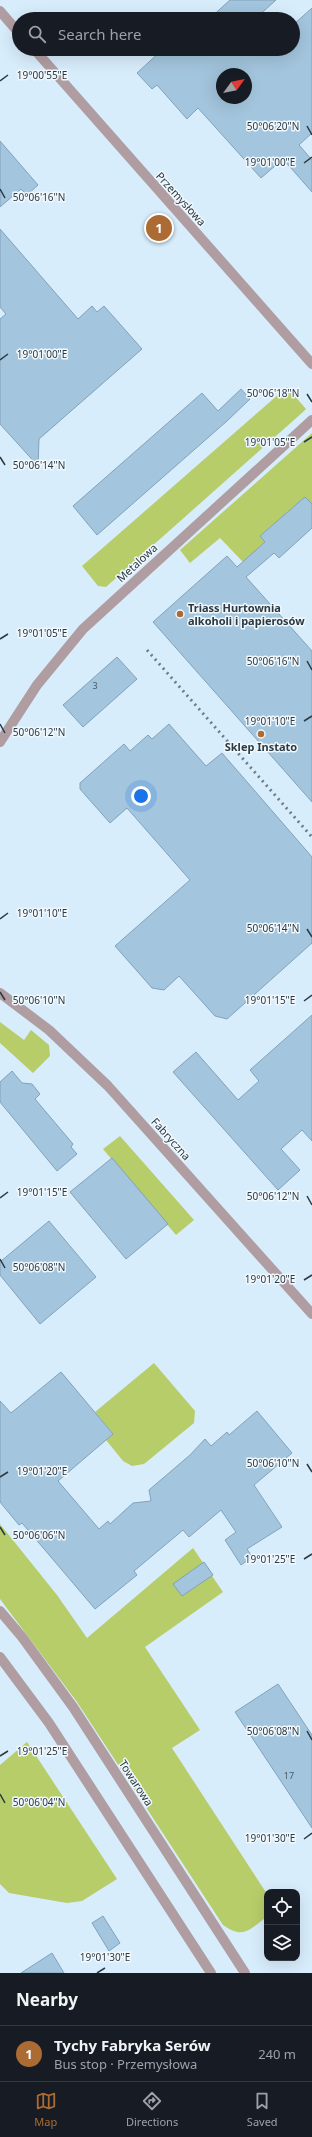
<!DOCTYPE html>
<meta charset="utf-8">
<style>
body{margin:0;font-family:"Noto Sans",sans-serif;background:#242831;color:#f1f3f6}
.controls{position:absolute;right:12px;bottom:12px;display:grid;overflow:hidden;border-radius:8px;box-shadow:0 4px 16px #0002}
.controls button{width:36px;height:36px;display:grid;place-items:center;padding:0;border:0;border-bottom:1px solid #363941;background:#171b24;color:#f1f3f6;font:20px sans-serif}
.compass{position:absolute;left:216px;top:68px;width:36px;height:36px;border-radius:50%;background:#171b24;box-shadow:0 4px 16px #0002;rotate:57deg}
.you{position:absolute;left:141px;top:796px;width:14px;height:14px;margin:-10px;border:3px solid #fff;border-radius:50%;background:#1a73e8;box-shadow:0 0 0 6px #1a73e833}
.badge{display:grid;place-items:center;width:26px;height:26px;border-radius:50%;background:#ab6b33;color:#fff;font-size:13px;font-weight:700}
.pin{position:absolute;translate:-50% -50%;border:2px solid #fff;box-shadow:0 1px 4px #0006}
.list{margin:0;padding:0;list-style:none}
h2{display:flex;justify-content:space-between;align-items:center;height:52px;margin:0;padding:0 16px;font-size:17px}
h2 small{font-size:13px;font-weight:400;color:#9ea1a6}
.list li{display:grid;grid-template-columns:26px 1fr auto;gap:12px;align-items:center;box-sizing:border-box;height:56px;padding:0 16px;border-top:1px solid #363941}
.list b{display:block;font-size:15px;white-space:nowrap}
.list p{margin:0;font-size:13px;white-space:nowrap;color:#9ea1a6}
.list em{font-size:13px;font-style:normal;color:#9ea1a6}
.icon{flex:none;width:22px;height:22px;fill:none;stroke:currentColor;stroke-width:2;stroke-linecap:round;stroke-linejoin:round}
.map{position:relative;flex:none;width:312px;height:1973px;overflow:hidden}
.search{position:absolute;background:#171b24;box-shadow:0 4px 16px #0002;left:12px;right:12px;top:12px;height:44px;display:flex;align-items:center;gap:10px;box-sizing:border-box;padding:0 14px;border-radius:22px;color:#9ea1a6;font-size:15px}
.sheet{height:108px;background:#171b24}
nav{display:flex;justify-content:space-around;align-items:center;box-sizing:border-box;height:56px;border-top:1px solid #363941;background:#171b24;font-size:11px;color:#9ea1a6}
nav a{display:grid;justify-items:center;gap:2px}
nav .on{color:#ab6b33}
.map>svg:first-child{display:block}
.green{fill:#b7cd69}
.building{fill:#a3c5dd;stroke:#81a2ba;fill-rule:evenodd}
.lines{fill:none;stroke-linecap:round;stroke-linejoin:round}
.minor{stroke:#b09da2;stroke-width:10}
.tertiary{stroke:#b09da2;stroke-width:10}
.rail{stroke:#6c7d88;stroke-width:3;stroke-dasharray:2 4;stroke-linecap:butt}
.ticks{fill:none;stroke:#2b3942;stroke-width:1.5}
.poi-dot{fill:#ab6b33;stroke:#f1f8fd;stroke-width:1.5}
.labels{text-anchor:middle;stroke-width:3;stroke-linejoin:round;paint-order:stroke}
.number-label{font-size:9px;fill:#495c69}
.street-label{font-size:11px;fill:#2b3942;stroke:#f1f8fd}
.poi-label{font-size:11px;font-weight:bold;fill:#2b3942;stroke:#f1f8fd;text-anchor:start}
.ticks-label{font-size:10px;text-anchor:middle;fill:#2b3942;stroke:#f1f8fd;stroke-width:3;stroke-linejoin:round;paint-order:stroke}
</style>
<div class="map">
<svg width="312" height="1973" viewBox="0 0 312 1973">
<rect width="100%" height="100%" fill="#d8edfc"/>
<g class="green">
<path d="M287,387L306,409L303,412L106,587L98,586L82,566Z"/>
<path d="M312,433V504L305,497L260,536L265,542L243,562L220,538L190,563L180,550Z"/>
<path d="M0,1022L24,1040L31,1030L49,1045L50,1056L33,1073L0,1043Z"/>
<path d="M120,1136L194,1220L176,1235L103,1149Z"/>
<path d="M154,1363L195,1411L194,1423L144,1464L132,1466L123,1461L106,1440L113,1434L95,1412Z"/>
<path d="M0,1524L57,1595L87,1638L193,1548L223,1592L145,1647L200,1730L172,1748L267,1894V1917C249,1929 244,1940 223,1925L77,1702L0,1599Z"/>
<path d="M27,1742L117,1879L82,1901L67,1903L9,1893L0,1884V1765Z"/>
</g>
<g class="building">
<path d="M230,0H276L255,19H209Z"/>
<path d="M312,8V133L299,145L312,160V192L283,159L261,178L198,108L187,119L157,85L152,89L137,73L163,49H293V25ZM222,74H246V98H222Z"/>
<path d="M0,141L38,185L27,195L21,189L0,207Z"/>
<path d="M0,229L78,319L92,306L97,312L104,306L142,349L39,439L38,466L0,424V319L6,314L0,307Z"/>
<path d="M241,389L250,399L227,421L97,535L73,506L202,393L218,411Z"/>
<path d="M305,497L312,504V528L279,558L274,553L246,577L312,651V802L153,622L227,556L237,567L265,542L260,536Z"/>
<path d="M117,657L137,679L83,727L63,705Z"/>
<path d="M169,724L206,766L222,753L312,857V943L227,1019L215,1016L179,976L164,990L152,988L115,946L190,880L127,808L110,823L80,789V783L124,744L130,751L148,735L152,739Z"/>
<path d="M312,1015V1141L302,1130L281,1149L300,1170L278,1190L173,1072L196,1052L238,1100L259,1081L250,1070Z"/>
<path d="M12,1071L22,1083L32,1084L40,1094L35,1099L73,1144L71,1147L77,1154L57,1171L0,1102V1082Z"/>
<path d="M112,1158L168,1224L126,1259L70,1192Z"/>
<path d="M49,1221L96,1277L40,1324L0,1275V1262Z"/>
<path d="M61,1372L113,1434L58,1481L99,1529L108,1521L110,1524L133,1503L151,1501L149,1490L190,1455L205,1439L211,1446L227,1432L229,1435L257,1411L292,1453L254,1485L282,1527L247,1549L252,1557L241,1565L225,1540L236,1532L221,1510L189,1537L183,1530L134,1571L137,1575L95,1609L22,1523L19,1525L0,1502V1401L11,1413Z"/>
<path d="M204,1562L213,1575L182,1596L173,1584Z"/>
<path d="M278,1684L312,1735V1828L235,1712Z"/>
<path d="M103,1916L120,1943L109,1951L92,1923Z"/>
<path d="M52,1953L64,1973H21Z"/>
</g>
<g class="lines">
<g class="minor">
<path d="M0,742L37,685L83,629L312,420"/>
<path d="M0,993L49,1030L108,1086L312,1314"/>
</g>
<g class="tertiary">
<path d="M0,11L19,33"/>
<path d="M34,49L312,364"/>
<path d="M0,1611L22,1637L73,1707L245,1973"/>
<path d="M0,1657L49,1723L211,1973"/>
</g>
<path class="rail" d="M147,650L312,837"/>
</g>
<path class="ticks" d="M0,81L8,75M307,126L312,135M304,163L312,157M0,189L5,198M0,360L8,354M307,394L312,402M304,442L312,437M0,457L5,465M0,639L8,634M307,661L312,670M304,721L312,716M0,724L5,733M0,919L8,913M307,929L312,937M0,992L5,1000M304,1001L312,995M307,1196L312,1205M0,1198L8,1192M0,1259L5,1268M304,1280L312,1275M307,1464L312,1472M0,1477L8,1472M0,1527L5,1535M304,1559L312,1554M307,1731L312,1740M0,1756L8,1751M0,1794L5,1803M304,1839L312,1833M97,1973L105,1968"/>
<g class="poi-dot">
<circle cx="180" cy="614" r="4"/>
<circle cx="261" cy="734" r="4"/>
</g>
<g class="labels">
<g class="number-label">
<text x="95" y="689">3</text>
<text x="289" y="1779">17</text>
</g>
<g class="street-label">
<text transform="translate(181 199) rotate(48)" y="4">Przemysłowa</text>
<text transform="translate(137 563) rotate(-43)" y="4">Metalowa</text>
<text transform="translate(171 1139) rotate(48)" y="4">Fabryczna</text>
<text transform="translate(136 1783) rotate(57)" y="4">Towarowa</text>
</g>
<g class="poi-label">
<text x="188" y="612">Triass Hurtownia<tspan x="188" dy="13">alkoholi i papierosów</tspan></text>
<text x="261" y="751" text-anchor="middle">Sklep Instato</text>
</g>
</g>
<g class="ticks-label">
<text x="42" y="79">19°00'55"E</text>
<text x="273" y="130">50°06'20"N</text>
<text x="270" y="166">19°01'00"E</text>
<text x="39" y="201">50°06'16"N</text>
<text x="42" y="358">19°01'00"E</text>
<text x="273" y="397">50°06'18"N</text>
<text x="270" y="446">19°01'05"E</text>
<text x="39" y="469">50°06'14"N</text>
<text x="42" y="637">19°01'05"E</text>
<text x="273" y="665">50°06'16"N</text>
<text x="270" y="725">19°01'10"E</text>
<text x="39" y="736">50°06'12"N</text>
<text x="42" y="917">19°01'10"E</text>
<text x="273" y="932">50°06'14"N</text>
<text x="39" y="1004">50°06'10"N</text>
<text x="270" y="1004">19°01'15"E</text>
<text x="42" y="1196">19°01'15"E</text>
<text x="273" y="1200">50°06'12"N</text>
<text x="39" y="1271">50°06'08"N</text>
<text x="270" y="1283">19°01'20"E</text>
<text x="273" y="1467">50°06'10"N</text>
<text x="42" y="1475">19°01'20"E</text>
<text x="39" y="1539">50°06'06"N</text>
<text x="270" y="1563">19°01'25"E</text>
<text x="273" y="1735">50°06'08"N</text>
<text x="42" y="1755">19°01'25"E</text>
<text x="39" y="1806">50°06'04"N</text>
<text x="270" y="1842">19°01'30"E</text>
<text x="105" y="1961">19°01'30"E</text>
</g>
</svg>
<div class="controls">
<button><svg class="icon" aria-label="locate" viewBox="0 0 24 24"><circle cx="12" cy="12" r="6"/><path d="M12 2v4M12 18v4M2 12h4M18 12h4"/></svg></button>
<button><svg class="icon" aria-label="layers" viewBox="0 0 24 24"><path d="M12 4l9 5-9 5-9-5zM3 14l9 5 9-5"/></svg></button>
</div>
<svg class="compass" viewBox="-18 -18 36 36"><path d="M0-13l5 13h-10z" fill="#e53935"/><path d="M0 13l5-13h-10z" fill="#9ea1a6"/></svg>
<div class="you"></div>
<div class="pin badge" style="left:159px;top:228px">1</div>
<div class="search"><svg class="icon" aria-label="search" viewBox="0 0 24 24"><circle cx="10" cy="10" r="6"/><path d="M15 15l6 6"/></svg>Search here</div>
</div>
<section class="sheet">
<h2>Nearby<small></small></h2>
<ul class="list">
<li><span class="badge">1</span><div><b>Tychy Fabryka Serów</b><p>Bus stop · Przemysłowa</p></div><em>240 m</em></li>
</ul>
</section>
<nav>
<a class="on"><svg class="icon" aria-label="map" viewBox="0 0 24 24"><path d="M3 6l6-2 6 2 6-2v14l-6 2-6-2-6 2zM9 4v14M15 6v14"/></svg>Map</a>
<a><svg class="icon" aria-label="directions" viewBox="0 0 24 24"><path d="M12 3l9 9-9 9-9-9zM9 14v-3h6M13 9l2 2-2 2"/></svg>Directions</a>
<a><svg class="icon" aria-label="saved" viewBox="0 0 24 24"><path d="M7 4h10v16l-5-4-5 4z"/></svg>Saved</a>
</nav>
